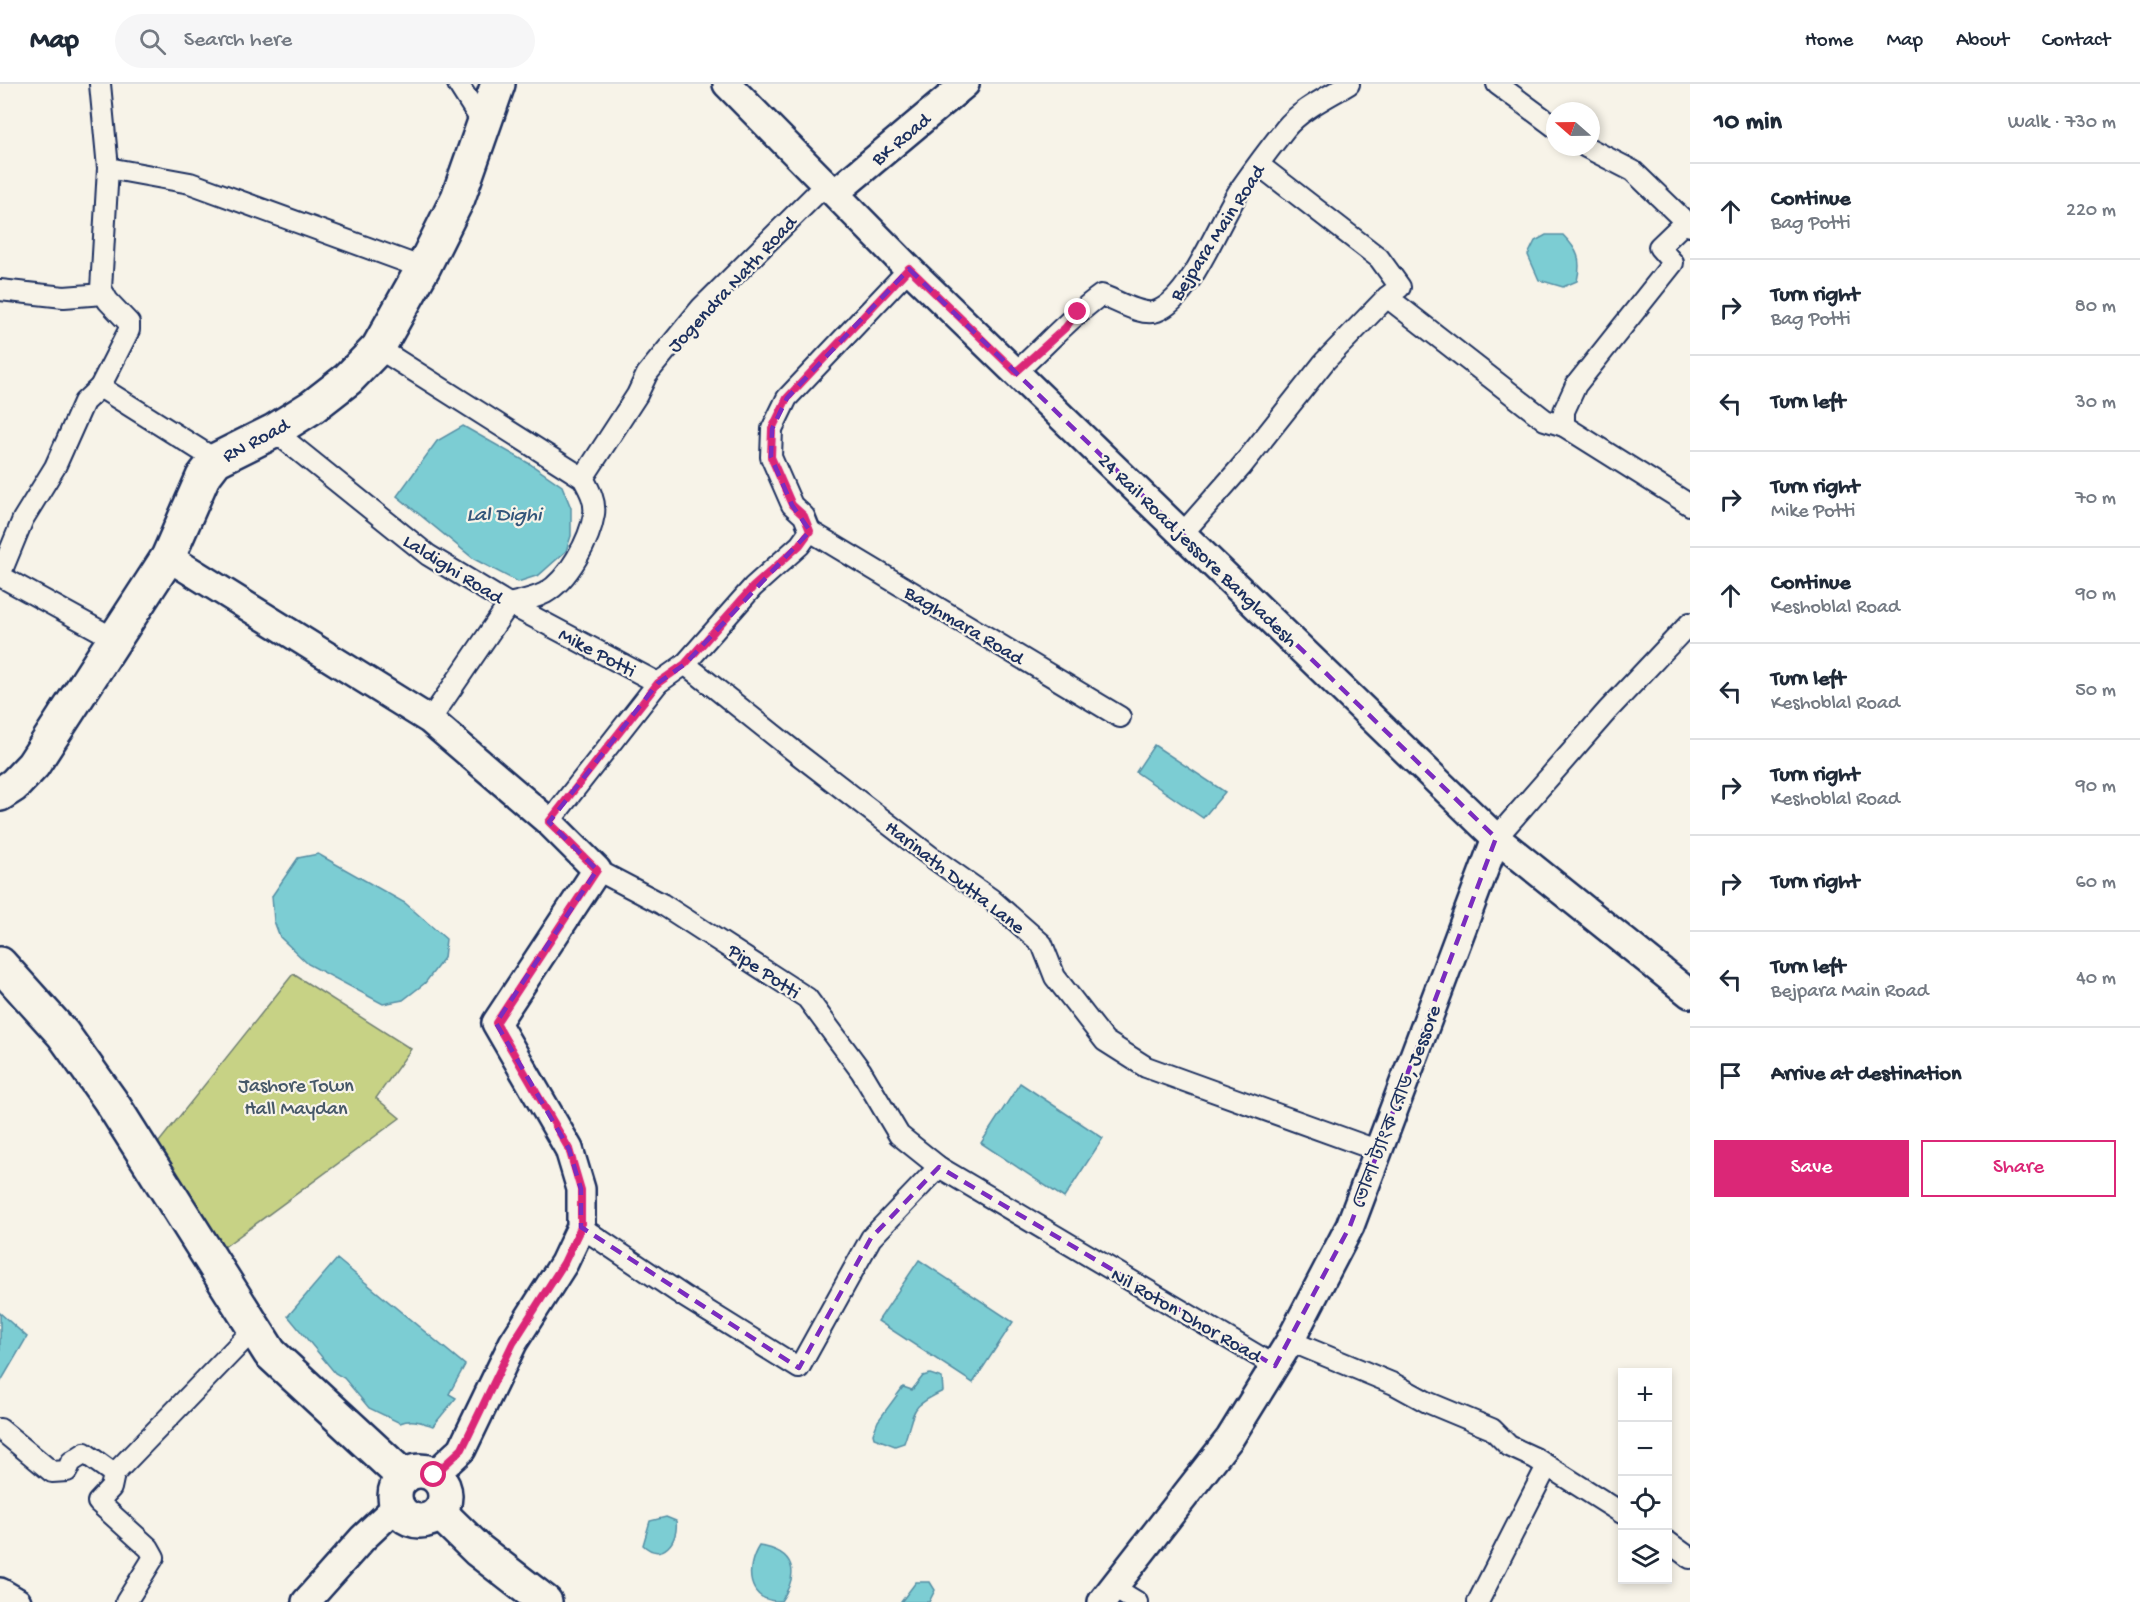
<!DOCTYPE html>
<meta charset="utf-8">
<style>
body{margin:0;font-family:"Gochi Hand","Noto Sans Bengali",sans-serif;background:#f6f6f7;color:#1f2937}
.controls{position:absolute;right:18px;bottom:18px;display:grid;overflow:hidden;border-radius:0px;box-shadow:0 3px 9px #0003}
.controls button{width:54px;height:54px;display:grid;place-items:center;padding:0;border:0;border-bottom:2px solid #e0e1e3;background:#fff;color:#1f2937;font:30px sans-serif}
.compass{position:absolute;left:1546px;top:18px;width:54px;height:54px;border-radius:50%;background:#fff;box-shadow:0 3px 9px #0003;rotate:290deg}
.stop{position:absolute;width:18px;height:18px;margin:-14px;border:4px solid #db2777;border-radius:50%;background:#fff}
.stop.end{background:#db2777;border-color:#fff;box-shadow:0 2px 6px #0008}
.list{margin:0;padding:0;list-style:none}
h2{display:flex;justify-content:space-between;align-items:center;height:78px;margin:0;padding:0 24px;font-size:26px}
h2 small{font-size:20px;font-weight:400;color:#747a83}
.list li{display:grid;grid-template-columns:39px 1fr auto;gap:18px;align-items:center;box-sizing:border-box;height:96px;padding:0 24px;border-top:2px solid #e0e1e3}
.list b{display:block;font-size:22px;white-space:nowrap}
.list p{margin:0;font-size:20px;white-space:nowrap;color:#747a83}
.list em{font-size:20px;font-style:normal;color:#747a83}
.actions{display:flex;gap:12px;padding:18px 24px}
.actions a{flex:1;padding:14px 0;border:2px solid #db2777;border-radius:0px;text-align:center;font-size:21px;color:#db2777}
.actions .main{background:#db2777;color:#fff}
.icon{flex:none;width:33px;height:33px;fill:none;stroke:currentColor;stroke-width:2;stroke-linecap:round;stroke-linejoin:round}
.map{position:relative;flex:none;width:1690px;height:1518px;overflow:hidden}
header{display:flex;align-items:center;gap:36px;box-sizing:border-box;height:84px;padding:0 30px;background:#fff;border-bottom:2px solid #e0e1e3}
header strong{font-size:28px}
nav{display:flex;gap:33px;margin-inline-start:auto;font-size:21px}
.search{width:420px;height:54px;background:#f6f6f7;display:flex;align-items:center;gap:15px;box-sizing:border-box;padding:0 21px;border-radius:33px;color:#747a83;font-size:22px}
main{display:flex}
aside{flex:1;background:#fff}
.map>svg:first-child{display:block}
.green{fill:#c7d285;stroke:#718072;stroke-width:1.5}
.water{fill:#7ccdd3;stroke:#558ea4;stroke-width:1.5}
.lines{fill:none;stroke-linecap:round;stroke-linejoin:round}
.street-casing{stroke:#1b2f5e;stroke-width:24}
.secondary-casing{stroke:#1b2f5e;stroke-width:32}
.highway-casing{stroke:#1b2f5e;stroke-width:38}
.street{stroke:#f7f3e8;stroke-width:20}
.secondary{stroke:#f7f3e8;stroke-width:27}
.highway{stroke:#f7f3e8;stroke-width:33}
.route{stroke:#db2777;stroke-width:8}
.marked{fill:none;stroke:#7b2cbf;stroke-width:4.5;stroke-dasharray:12 8;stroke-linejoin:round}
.labels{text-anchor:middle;stroke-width:4.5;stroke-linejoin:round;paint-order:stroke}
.street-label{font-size:20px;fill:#1b2f5e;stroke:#f7f3e8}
.park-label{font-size:20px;fill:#465868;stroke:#f7f3e8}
.water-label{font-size:21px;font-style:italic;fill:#33567b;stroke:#f7f3e8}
</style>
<header>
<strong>Map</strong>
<div class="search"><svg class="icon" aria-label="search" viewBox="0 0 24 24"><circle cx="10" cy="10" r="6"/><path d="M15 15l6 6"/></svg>Search here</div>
<nav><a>Home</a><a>Map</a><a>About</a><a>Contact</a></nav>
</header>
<main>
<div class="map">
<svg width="1690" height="1518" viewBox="0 0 1690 1518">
<rect width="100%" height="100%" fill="#f7f3e8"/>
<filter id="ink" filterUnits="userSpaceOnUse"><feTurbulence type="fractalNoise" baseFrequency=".0167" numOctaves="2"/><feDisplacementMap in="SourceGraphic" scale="12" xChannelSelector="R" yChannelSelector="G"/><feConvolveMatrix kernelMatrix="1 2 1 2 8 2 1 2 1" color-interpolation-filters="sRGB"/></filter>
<g filter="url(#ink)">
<path class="green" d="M293,890L411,965L376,1014L400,1034L220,1166L151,1068Z"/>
<g class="water">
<path d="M1546,151H1563C1578,166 1582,176 1577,197L1563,203L1539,196L1528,171L1535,157Z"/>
<path d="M463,342L530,380L562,402L571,424V452L566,467L539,491L518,498L474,475L397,412L437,357Z"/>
<path d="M1154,661L1225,708L1203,734L1136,688Z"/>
<path d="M318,770L405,819L446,855L444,874L425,899L403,916L383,920L308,880L280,853L274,837L272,812L298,774Z"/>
<path d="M1020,999L1103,1054L1064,1114L981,1059Z"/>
<path d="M337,1175L465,1281L449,1310L456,1314L433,1342C421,1338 412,1334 400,1339L369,1324L344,1294L335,1289L288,1232Z"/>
<path d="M919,1176L1013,1238L973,1299L878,1237Z"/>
<path d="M0,1229L27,1253L0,1299Z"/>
<path d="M930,1290L942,1294L943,1307C908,1324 916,1325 904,1359L895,1362L874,1354L873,1350L878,1337L903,1303L912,1306L923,1292Z"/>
<path d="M666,1433L676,1437C679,1457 662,1479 643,1461L650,1437Z"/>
<path d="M759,1462C795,1467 800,1489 781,1517C746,1518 745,1484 759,1462Z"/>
<path d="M916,1498H930L935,1506L929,1518H901Z"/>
</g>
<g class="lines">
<g class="street-casing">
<g id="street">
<path d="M458,0L484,41"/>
<path d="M1497,0L1555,43"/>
<path d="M1586,63L1633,87L1690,142"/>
<path d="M1259,81L1379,174L1400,203L1387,213L1545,336L1564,342"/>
<path d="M108,84L190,99L423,184"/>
<path d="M1686,137L1659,163L1673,179L1576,301L1564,327V342L1690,421"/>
<path d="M0,206L64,213L104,210"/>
<path d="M378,264L583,394C589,405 596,417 594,430C590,456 568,496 545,509C533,515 521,517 509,520"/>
<path d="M1016,288C1045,262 1070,233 1101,211C1116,216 1142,233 1157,227C1192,214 1220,134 1241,104C1255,84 1270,64 1285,45C1301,25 1328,13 1349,0"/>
<path d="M100,303L216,376"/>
<path d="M274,347L428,471L509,520L658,599"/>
<path d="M583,394L637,311L647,290L701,224L827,99"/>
<path d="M810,447L1120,633"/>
<path d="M1183,449L1241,383L1325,277L1387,213"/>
<path d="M0,491L23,435L55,383L84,318L100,303L129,246V239L108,217L101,205L108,84L100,0"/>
<path d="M0,492L115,555"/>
<path d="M685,580L799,671L930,772L991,815L1042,860L1055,893L1105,957L1146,983L1379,1067"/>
<path d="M430,636L509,520"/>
<path d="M549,738L658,599L685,580L753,503L800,461L810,447L804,432L792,421L771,373L772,345L787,314L909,185"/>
<path d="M1496,754L1608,626L1690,539"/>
<path d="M597,786L662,820L807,914L861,987L899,1051L939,1083L1275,1282"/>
<path d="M581,1143L685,1213L799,1284L871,1154L939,1083"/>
<path d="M1290,1257L1394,1300L1427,1318L1492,1345L1509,1362L1535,1374L1622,1429"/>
<path d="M0,1345L52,1388L67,1387L71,1378L85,1369L114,1390L111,1404L98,1418L149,1464L154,1473L126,1518"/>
<path d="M114,1390L254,1245"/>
<path d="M1668,1458L1690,1474"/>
<path d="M1114,1504L1137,1518"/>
<path d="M1478,1518L1547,1382"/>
</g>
</g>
<g class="secondary-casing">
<g id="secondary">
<path d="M727,0L909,185L1496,754L1690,910"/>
<path d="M836,108L965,0"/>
<path d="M168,473L430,636L549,738L597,786L496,939L569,1065L581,1105V1143L564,1179L513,1259L462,1365L434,1391"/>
<path d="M0,1508L17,1518"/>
<path d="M306,1518L363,1454L397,1422"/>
<path d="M1102,1518L1230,1354L1290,1257L1350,1142L1496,754"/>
</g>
</g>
<g class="highway-casing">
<g id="highway">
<path d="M0,710L14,701L33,681L168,473L203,393L216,376L274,347L312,323L348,295L378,264L423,184L458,114L498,0"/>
<path d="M0,880L63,950L110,1016L270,1269L404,1393"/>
<circle cx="420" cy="1412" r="25"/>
<path d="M439,1428L478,1466L545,1518"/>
</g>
</g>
<use href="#street" class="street"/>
<use href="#secondary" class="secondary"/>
<use href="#highway" class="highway"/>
</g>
</g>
<g class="lines" filter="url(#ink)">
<path class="route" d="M434,1391L462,1365L513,1259L564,1179L581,1143V1106L569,1065L496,939L597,786L549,738L658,599L685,580L753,503L800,461L810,447L804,432L792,421L771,373L772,345L787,314L909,184L1016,288L1065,244L1078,228"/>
</g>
<path class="marked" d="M909,185L1496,754L1350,1142L1275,1282L939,1083L871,1154L799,1284L581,1143V1105L569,1065L496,939L597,786L549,738L658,599L685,580L810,447L792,421L771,373L772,345L787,314Z"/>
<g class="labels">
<g class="street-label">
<text transform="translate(900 54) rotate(-40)" y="7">BK Road</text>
<text transform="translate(1216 148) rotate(-57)" y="7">Bejpara Main Road</text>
<text transform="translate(731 199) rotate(-47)" y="7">Jogendra Nath Road</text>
<text transform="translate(255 355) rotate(-28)" y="7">RN Road</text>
<text transform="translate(1199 465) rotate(44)" y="7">24 Rail Road jessore Bangladesh</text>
<text transform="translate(454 484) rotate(32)" y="7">Laldighi Road</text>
<text transform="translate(965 540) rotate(31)" y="7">Baghmara Road</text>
<text transform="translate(598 567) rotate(28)" y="7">Mike Potti</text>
<text transform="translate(956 792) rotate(38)" y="7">Harinath Dutta Lane</text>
<text transform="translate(765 886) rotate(34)" y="7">Pipe Potti</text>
<text transform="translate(1395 1022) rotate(-69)" y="7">ভোলা ট্যাংক রোড, Jessore</text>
<text transform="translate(1187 1230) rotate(30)" y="7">Nil Roton Dhor Road</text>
</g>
<g class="park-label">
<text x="296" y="1007">Jashore Town<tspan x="296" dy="23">Hall Maydan</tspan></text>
</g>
<g class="water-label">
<text x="504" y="436">Lal Dighi</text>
</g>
</g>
</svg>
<div class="controls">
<button>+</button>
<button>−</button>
<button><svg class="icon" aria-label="locate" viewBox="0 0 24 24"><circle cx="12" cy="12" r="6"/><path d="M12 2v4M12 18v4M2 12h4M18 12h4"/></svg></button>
<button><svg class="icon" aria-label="layers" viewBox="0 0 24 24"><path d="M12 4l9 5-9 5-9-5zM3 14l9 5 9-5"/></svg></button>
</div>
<svg class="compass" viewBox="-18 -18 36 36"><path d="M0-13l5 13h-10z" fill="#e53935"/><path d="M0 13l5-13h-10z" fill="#747a83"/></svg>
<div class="stop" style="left:434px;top:1391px"></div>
<div class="stop end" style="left:1078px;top:228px"></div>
</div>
<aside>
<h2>10 min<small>Walk · 730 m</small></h2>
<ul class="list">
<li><svg class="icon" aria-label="ahead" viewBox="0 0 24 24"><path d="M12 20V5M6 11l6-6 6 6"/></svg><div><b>Continue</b><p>Bag Potti</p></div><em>220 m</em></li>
<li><svg class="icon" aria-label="right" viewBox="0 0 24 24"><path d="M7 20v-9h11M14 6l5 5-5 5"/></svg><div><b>Turn right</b><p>Bag Potti</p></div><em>80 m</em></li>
<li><svg class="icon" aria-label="left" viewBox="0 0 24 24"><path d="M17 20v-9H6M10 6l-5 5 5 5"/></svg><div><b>Turn left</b></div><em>30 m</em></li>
<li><svg class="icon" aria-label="right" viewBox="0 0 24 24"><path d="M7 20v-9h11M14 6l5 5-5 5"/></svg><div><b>Turn right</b><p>Mike Potti</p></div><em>70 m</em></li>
<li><svg class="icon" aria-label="ahead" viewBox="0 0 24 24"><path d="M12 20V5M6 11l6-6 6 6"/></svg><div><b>Continue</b><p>Keshoblal Road</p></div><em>90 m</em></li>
<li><svg class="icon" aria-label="left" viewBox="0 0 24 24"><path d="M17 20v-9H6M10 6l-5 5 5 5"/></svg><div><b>Turn left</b><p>Keshoblal Road</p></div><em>50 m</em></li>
<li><svg class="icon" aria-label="right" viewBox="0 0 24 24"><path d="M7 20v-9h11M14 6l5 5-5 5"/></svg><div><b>Turn right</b><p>Keshoblal Road</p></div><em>90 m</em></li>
<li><svg class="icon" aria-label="right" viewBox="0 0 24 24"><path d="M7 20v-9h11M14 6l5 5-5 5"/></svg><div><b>Turn right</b></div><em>60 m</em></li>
<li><svg class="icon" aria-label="left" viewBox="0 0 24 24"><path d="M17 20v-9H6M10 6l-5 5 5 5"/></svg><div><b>Turn left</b><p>Bejpara Main Road</p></div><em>40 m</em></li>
<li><svg class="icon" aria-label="arrive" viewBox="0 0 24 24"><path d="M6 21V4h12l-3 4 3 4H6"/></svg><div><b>Arrive at destination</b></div></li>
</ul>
<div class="actions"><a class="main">Save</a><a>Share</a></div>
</aside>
</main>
